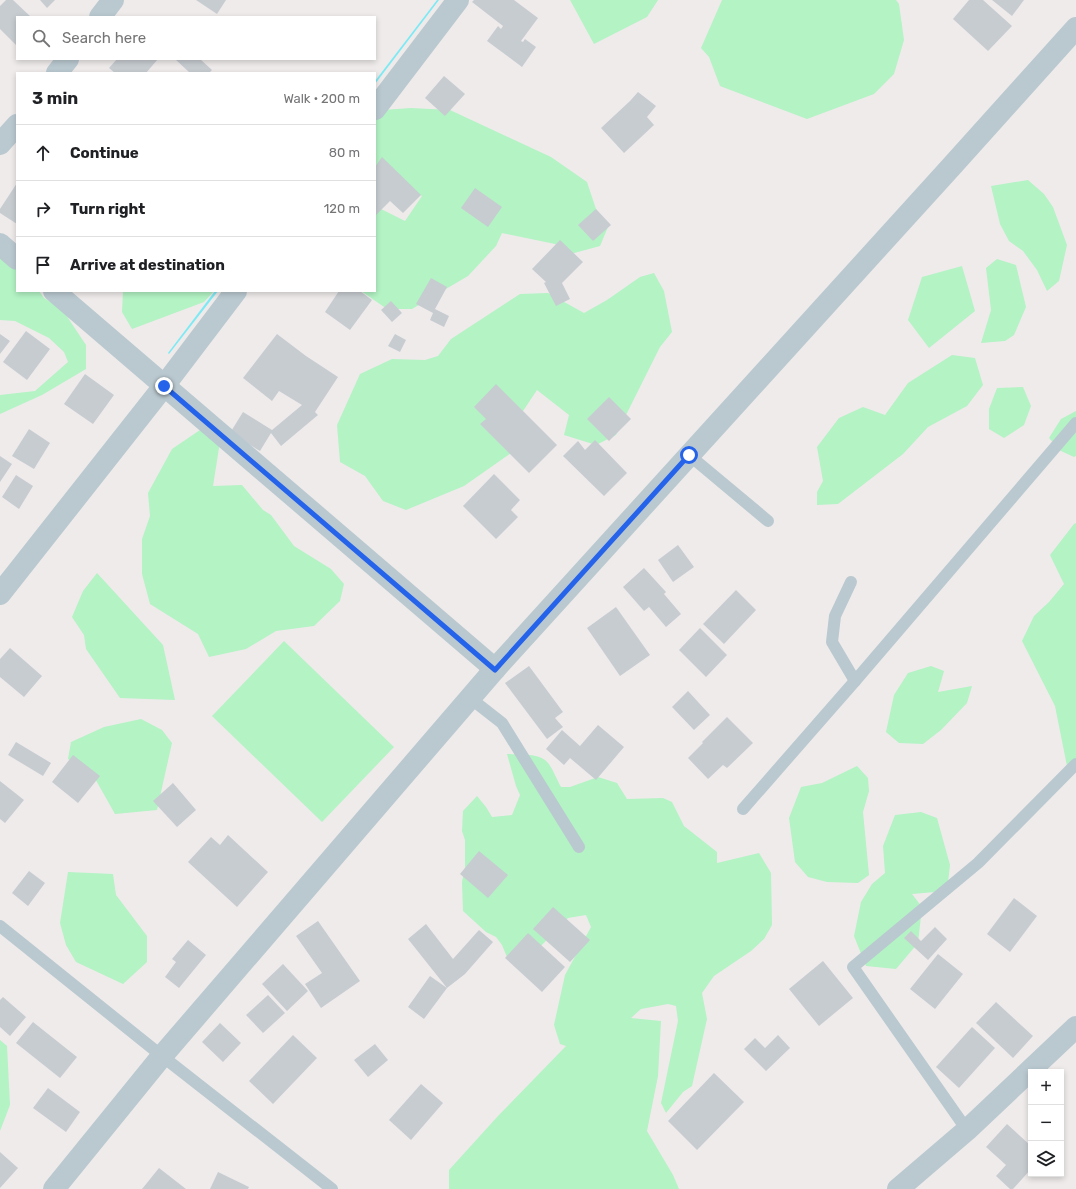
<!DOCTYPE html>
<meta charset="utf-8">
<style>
body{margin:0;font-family:Rubik,sans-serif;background:#f2f2f2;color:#202124}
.controls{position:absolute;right:12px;bottom:12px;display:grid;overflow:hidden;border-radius:0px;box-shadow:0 2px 6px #0003}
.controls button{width:36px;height:36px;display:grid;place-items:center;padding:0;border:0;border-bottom:1px solid #e0e0e0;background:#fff;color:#202124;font:20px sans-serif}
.stop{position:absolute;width:12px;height:12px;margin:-9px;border:3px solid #2563eb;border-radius:50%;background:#fff}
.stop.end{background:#2563eb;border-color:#fff;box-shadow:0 1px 4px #0008}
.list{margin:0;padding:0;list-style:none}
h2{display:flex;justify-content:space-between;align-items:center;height:52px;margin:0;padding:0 16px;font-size:17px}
h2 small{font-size:13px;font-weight:400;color:#757577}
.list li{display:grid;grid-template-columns:26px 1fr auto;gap:12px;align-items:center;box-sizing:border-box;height:56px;padding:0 16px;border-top:1px solid #e0e0e0}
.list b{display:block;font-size:15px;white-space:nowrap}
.list em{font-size:13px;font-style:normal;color:#757577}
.icon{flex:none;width:22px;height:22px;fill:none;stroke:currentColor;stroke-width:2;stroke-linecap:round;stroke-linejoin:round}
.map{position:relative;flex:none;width:1076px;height:1189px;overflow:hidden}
.search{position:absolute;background:#fff;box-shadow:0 2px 6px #0003;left:16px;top:16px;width:360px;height:44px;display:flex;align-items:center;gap:10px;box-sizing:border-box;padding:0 14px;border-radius:0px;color:#757577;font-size:15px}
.panel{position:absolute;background:#fff;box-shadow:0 2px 6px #0003;left:16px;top:72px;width:360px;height:220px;border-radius:0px}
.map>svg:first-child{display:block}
.green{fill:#b3f3c4}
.water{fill:#7beaf4}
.building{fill:#c7ccd1}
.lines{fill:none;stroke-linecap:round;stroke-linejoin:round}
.service{stroke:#bac9d0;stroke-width:12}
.minor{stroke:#bac9d0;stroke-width:22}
.route{stroke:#2563eb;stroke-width:5}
</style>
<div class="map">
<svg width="1076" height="1189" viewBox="0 0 1076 1189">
<rect width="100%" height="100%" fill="#efebeb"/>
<g class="green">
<path d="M570,0H658L647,17L594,44Z"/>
<path d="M722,0H896L899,4L904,40L894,74L874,94L807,119L720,86L709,57L701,48Z"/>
<path d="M411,108L450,110L551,157L587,182L596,209L608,227L600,246L567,255L555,244L502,233L496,246L468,276L412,309H387L361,291H375V206L405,221L422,196L380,174L375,164L376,120L382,110Z"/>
<path d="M1028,180L1044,194L1053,207L1067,245L1059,281L1047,291L1037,270L1023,251L1009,241L1000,224L991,186Z"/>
<path d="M0,240L17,260V291H39L44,298L62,309L86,345V369L42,395L0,414V395L35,391L68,362L64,352L49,338L15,321L0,320Z"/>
<path d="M997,259L1016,265L1026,307L1014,335L1005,341L981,343L991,310L986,268Z"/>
<path d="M962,266L975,311L929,348L908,320L922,277Z"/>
<path d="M654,273L664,291L672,332L660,347L616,435L596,445L564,435L569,415L537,390L523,411L527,442L464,486L406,510L383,501L365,476L340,462L337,425L360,374L392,359L425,360L438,356L451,339L520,294L548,293L584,313L607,300L640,277Z"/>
<path d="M123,291H214L204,302L132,329L122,312Z"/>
<path d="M952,355L975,358L983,385L967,406L928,427L903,454L838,504L817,505V492L823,481L817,447L839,418L863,407L885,415L908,383Z"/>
<path d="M1023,387L1031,406L1024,425L1004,438L989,429V409L997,388Z"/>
<path d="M1076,411V456L1074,457L1061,451L1049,438L1061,419Z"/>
<path d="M222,429L213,486L242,485L263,510L271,515L294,546L331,569L344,584L340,601L314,626L276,631L246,649L209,657L198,634L150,604L142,574V539L150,516L148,493L172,449L200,430Z"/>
<path d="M1076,523V773L1067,766L1055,706L1022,641L1034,616L1049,602L1064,584L1050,555L1074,524Z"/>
<path d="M97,573L163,645L175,700L120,698L86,649L84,635L72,617L83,591Z"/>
<path d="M284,641L394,747L322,822L212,716Z"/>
<path d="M931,666L944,671L938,692L972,686L967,703L941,730L923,744L899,743L886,732L894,695L908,673Z"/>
<path d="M141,719L162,730L172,743L157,810L115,814L93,775L68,759L71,742L104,727Z"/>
<path d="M507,754C519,755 535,753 545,760C551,764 557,780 561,787H570L598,777L617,783L627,799L663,798L672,802L684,826L717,852V863L759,853L771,873L772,925L764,939L751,951L714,976L702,993L707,1019L692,1086L683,1092L666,1113L661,1103L678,1021L676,1006L668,1004L641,1009L631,1018L661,1021L658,1076L647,1131L673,1175L679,1189H449V1170L498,1116L566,1046L560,1044L554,1025L565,975L591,927L586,915L568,918L536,951L507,957L502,945L496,937L486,932L463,911L462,882L465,867V840L462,831L463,811L477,796L486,807L492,817L512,815L520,795L516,786Z"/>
<path d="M857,766L868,778L869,791L863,812L869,875L858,883L827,882L808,877L795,862L789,818L801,787L822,783Z"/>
<path d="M921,812L937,818L950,865L947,891L912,894L922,907L918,943L896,969L866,966L854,936L861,902L872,884L885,873L883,846L895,815Z"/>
<path d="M68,872L113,874L116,895L147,936V962L123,984L76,962L66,945L60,923Z"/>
<path d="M0,1040L7,1046L10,1105L0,1131Z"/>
</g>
<g class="water">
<path d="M437,0H439L375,84V81Z"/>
<path d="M215,291H218L169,354L168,353Z"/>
</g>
<g class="building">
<path d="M6,0H13L31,17H17V46L0,29V6Z"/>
<path d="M40,0H55L47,8Z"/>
<path d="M196,0H226L217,14Z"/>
<path d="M474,0H514L538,18L521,41L523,42L525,39L536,47L522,67L487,41L498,26L501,29L503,26L472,2Z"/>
<path d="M969,0H983L1012,26L988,51L953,19Z"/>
<path d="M992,0H1024L1012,16Z"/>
<path d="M117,59H158L146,73H115L109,68Z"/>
<path d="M175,59H200L212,70L209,73H190Z"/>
<path d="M444,76L465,94L445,116L425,98Z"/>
<path d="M638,92L656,106L647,117L654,125L624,153L601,128L630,101Z"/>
<path d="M382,157L421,195L403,213L390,201L375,216V167Z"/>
<path d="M17,183V224L0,213V209Z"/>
<path d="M475,188L502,207L488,227L461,208Z"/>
<path d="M596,209L611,225L593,241L578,225Z"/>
<path d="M560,240L583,262L562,283L570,299L556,306L544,283L546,282L532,269Z"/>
<path d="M431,278L447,287L435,309L449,316L444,327L430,320L433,313L416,304Z"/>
<path d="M339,291H360L372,300L350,330L325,312Z"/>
<path d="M391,301L402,313L392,322L381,310Z"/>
<path d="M26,331L50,349L27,380L3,362Z"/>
<path d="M0,334L10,341L0,354Z"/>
<path d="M277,334L306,356L338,377L315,412L318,415L281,446L271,433L260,451L230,433L243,412L272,430L302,405L279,391L272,401L243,378Z"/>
<path d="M395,334L406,340L400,352L388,346Z"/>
<path d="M85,374L114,395L93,424L64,404Z"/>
<path d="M496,384L557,445L529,473L480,424L486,419L474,407Z"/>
<path d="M609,397L631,419L609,441L587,419Z"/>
<path d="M29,429L50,443L34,469L12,456Z"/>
<path d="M595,440L627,473L604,496L563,456L578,441L585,450Z"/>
<path d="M0,456L12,464L0,482Z"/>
<path d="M494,474L520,500L511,510L518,517L496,539L463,506Z"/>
<path d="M16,475L33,486L19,509L2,497Z"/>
<path d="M678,545L694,567L673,582L658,560Z"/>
<path d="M644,568L666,592L664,594L681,614L666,627L649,607L644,611L623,587Z"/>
<path d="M736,590L756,610L724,644L703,624Z"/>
<path d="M616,607L650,655L620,676L587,628Z"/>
<path d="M700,628L727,655L706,677L679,650Z"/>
<path d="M10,648L42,676L24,697L0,677V659Z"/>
<path d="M529,666L563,712L555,718L563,727L547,739L505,683Z"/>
<path d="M688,691L710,715L694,730L672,707Z"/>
<path d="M727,717L753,743L727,768L723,765L708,779L688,758L703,743L702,742Z"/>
<path d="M598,725L624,747L596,780L570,758L564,765L546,749L562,730L580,746Z"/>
<path d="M16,742L51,763L43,776L8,755Z"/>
<path d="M73,755L100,776L78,803L52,782Z"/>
<path d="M0,781L24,800L5,823L0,819Z"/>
<path d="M173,783L196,810L177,827L153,801Z"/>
<path d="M228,835L268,872L237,907L188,862L211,837L220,845Z"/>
<path d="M479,851L508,875L488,898L460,874Z"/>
<path d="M29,871L45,883L28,906L12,893Z"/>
<path d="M1014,898L1037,916L1010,952L987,934Z"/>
<path d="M553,907L590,940L570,962L533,929Z"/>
<path d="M318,921L360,981L321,1008L305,984L322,973L296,936Z"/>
<path d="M426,924L453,959L479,930L493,942L465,974L447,988L424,1019L408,1007L430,976L447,988L408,939Z"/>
<path d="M935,927L947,939L928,960L904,938L911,931L921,941Z"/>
<path d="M528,933L565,967L542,992L505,958Z"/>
<path d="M188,940L206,955L179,988L165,977L176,962L172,959Z"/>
<path d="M938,954L963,974L935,1009L910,989Z"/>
<path d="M823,961L853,998L819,1026L789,989Z"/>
<path d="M283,964L308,991L287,1011L262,984Z"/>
<path d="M268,995L285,1013L263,1033L246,1015Z"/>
<path d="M3,997L26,1017L10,1036L0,1027V1000Z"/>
<path d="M996,1002L1033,1036L1013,1058L976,1023Z"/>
<path d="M33,1022L77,1057L60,1078L16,1043Z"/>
<path d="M220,1023L241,1043L223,1062L202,1042Z"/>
<path d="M972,1027L995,1048L959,1088L936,1067Z"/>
<path d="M293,1035L317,1058L273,1104L249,1081Z"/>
<path d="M778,1035L790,1048L766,1071L744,1049L755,1038L765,1048Z"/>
<path d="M375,1044L388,1060L368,1077L354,1060Z"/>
<path d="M714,1073L744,1102L697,1150L668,1121Z"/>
<path d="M421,1084L443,1103L411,1140L389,1120Z"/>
<path d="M48,1088L80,1112L66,1132L33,1108Z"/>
<path d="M1007,1124L1031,1146V1169L1013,1189H1010L996,1176L1006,1165L986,1147Z"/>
<path d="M0,1152L18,1168L0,1188Z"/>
<path d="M159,1168L186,1189H142Z"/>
<path d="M218,1172L249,1187L248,1189H210Z"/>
</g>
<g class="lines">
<g class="service">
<path d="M689,455L768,521"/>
<path d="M851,582L835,616L832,642L855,681"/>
<path d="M470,698L502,723L579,847"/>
<path d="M743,809L855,681L1076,423"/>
<path d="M0,926L162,1056L332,1189"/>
<path d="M967,1130L853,967L978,863L1076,764"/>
</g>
<g class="minor">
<path d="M100,17L113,0"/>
<path d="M57,73L68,59"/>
<path d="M375,109L458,0"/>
<path d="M0,144L17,125"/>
<path d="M0,244L17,259"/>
<path d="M54,291L495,669"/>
<path d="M0,594L164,386L236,291"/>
<path d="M54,1189L162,1056L495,669L951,167L1076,28"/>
<path d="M898,1189L967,1130L1076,1027"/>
</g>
</g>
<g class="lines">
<path class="route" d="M164,386L495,670L689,455"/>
</g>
</svg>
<div class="controls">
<button>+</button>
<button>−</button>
<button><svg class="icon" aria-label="layers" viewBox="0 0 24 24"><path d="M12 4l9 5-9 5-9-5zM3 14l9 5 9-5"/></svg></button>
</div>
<div class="stop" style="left:689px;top:455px"></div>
<div class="stop end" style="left:164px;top:386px"></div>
<div class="search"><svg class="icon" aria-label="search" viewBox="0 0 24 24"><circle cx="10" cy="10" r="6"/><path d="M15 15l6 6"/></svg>Search here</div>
<section class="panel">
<h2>3 min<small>Walk · 200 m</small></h2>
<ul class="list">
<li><svg class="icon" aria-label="ahead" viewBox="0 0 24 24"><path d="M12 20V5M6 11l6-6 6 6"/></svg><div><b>Continue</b></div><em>80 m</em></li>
<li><svg class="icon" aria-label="right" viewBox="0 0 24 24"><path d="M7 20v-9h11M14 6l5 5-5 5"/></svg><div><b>Turn right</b></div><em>120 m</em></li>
<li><svg class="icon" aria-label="arrive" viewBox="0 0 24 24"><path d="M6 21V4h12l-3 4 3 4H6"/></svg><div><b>Arrive at destination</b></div></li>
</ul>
</section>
</div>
